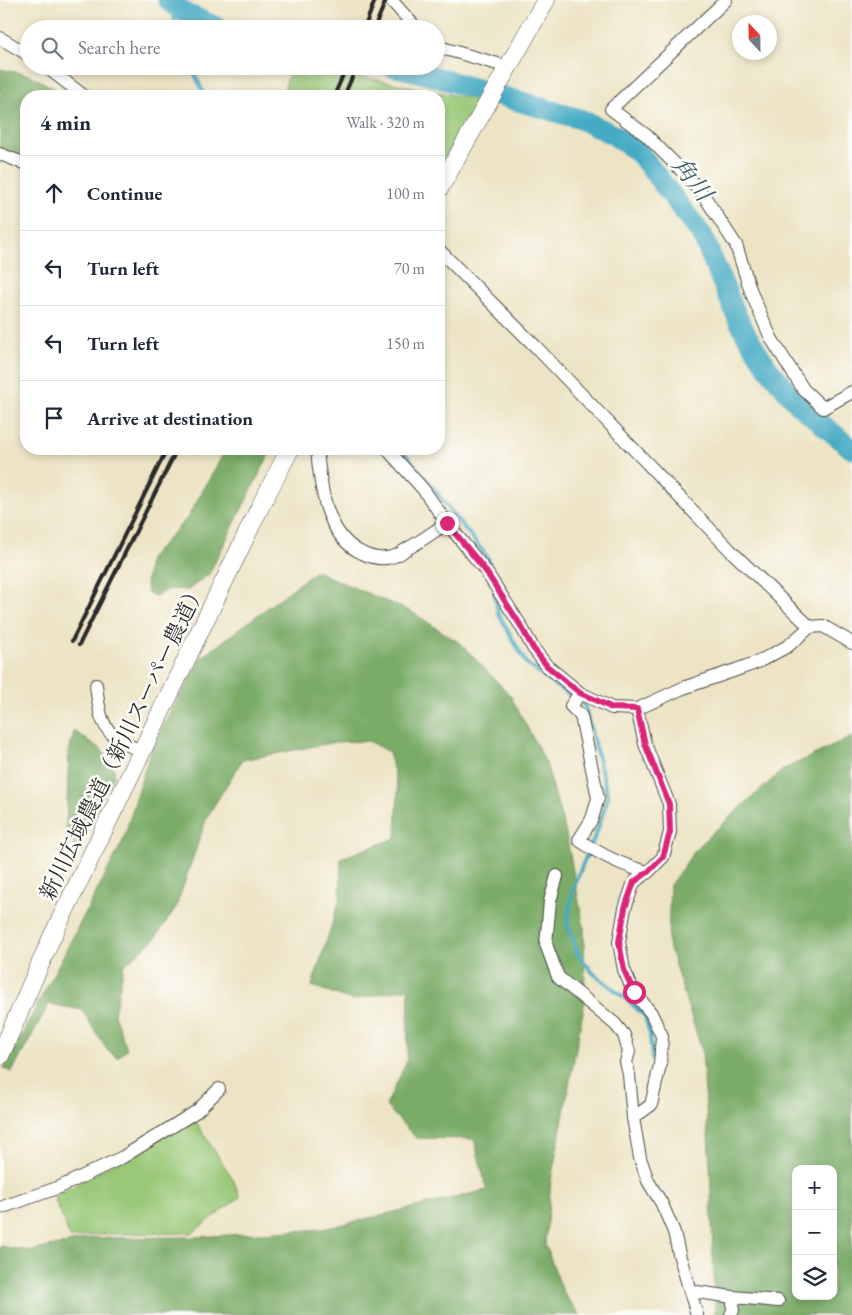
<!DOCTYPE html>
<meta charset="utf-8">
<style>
body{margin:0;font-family:"EB Garamond","Noto Serif JP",serif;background:#f2f2f3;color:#1f2937}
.controls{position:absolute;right:15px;bottom:15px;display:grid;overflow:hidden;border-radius:10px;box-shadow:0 2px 8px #0003}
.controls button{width:45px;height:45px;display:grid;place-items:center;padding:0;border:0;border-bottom:1px solid #e0e1e3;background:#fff;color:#1f2937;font:25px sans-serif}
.compass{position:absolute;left:732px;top:15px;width:45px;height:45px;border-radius:50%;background:#fff;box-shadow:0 2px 8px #0003;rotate:338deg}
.stop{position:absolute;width:15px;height:15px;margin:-11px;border:4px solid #db2777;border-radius:50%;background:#fff}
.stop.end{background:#db2777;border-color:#fff;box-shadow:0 1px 5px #0008}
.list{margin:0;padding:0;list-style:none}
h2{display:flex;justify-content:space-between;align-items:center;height:65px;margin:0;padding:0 20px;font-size:21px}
h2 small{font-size:16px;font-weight:400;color:#747a83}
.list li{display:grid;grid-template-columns:32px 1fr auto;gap:15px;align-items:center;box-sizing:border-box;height:75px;padding:0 20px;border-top:1px solid #e0e1e3}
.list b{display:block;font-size:19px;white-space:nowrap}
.list em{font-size:16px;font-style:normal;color:#747a83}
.icon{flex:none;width:28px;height:28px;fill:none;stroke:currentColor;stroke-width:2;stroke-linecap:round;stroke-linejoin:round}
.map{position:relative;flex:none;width:852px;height:1315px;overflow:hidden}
.search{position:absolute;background:#fff;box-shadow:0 2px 8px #0003;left:20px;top:20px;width:425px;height:55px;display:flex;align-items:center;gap:12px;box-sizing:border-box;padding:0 18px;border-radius:28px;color:#747a83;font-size:19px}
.panel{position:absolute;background:#fff;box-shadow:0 2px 8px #0003;left:20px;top:90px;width:425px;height:365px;border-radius:20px}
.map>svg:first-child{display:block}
.green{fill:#99c877;stroke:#627a51}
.forest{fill:#7aac68;stroke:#526c4a;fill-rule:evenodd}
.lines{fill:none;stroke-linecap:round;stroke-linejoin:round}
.stream{stroke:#44aac4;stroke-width:4}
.river{stroke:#44aac4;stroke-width:21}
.street-casing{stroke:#484742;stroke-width:14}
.secondary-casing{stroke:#484742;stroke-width:19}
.street{stroke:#fff;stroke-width:12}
.secondary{stroke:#fff;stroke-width:18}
.rail{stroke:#2b2b2b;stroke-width:4}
.route{stroke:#db2777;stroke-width:6}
.labels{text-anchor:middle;stroke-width:5;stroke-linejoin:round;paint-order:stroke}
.street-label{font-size:22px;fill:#2b2b2b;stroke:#fdfcf7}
.water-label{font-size:24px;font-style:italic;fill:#355e68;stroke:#fdfcf7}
</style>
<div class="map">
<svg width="852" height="1315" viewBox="0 0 852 1315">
<rect width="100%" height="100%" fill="#fdfcf7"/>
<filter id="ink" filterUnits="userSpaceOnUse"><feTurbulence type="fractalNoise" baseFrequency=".02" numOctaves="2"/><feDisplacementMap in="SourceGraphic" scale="10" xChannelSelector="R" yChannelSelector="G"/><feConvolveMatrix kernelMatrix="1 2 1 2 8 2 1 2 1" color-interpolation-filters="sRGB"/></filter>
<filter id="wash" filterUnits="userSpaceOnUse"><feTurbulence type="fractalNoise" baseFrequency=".0096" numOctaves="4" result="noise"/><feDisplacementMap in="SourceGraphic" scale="20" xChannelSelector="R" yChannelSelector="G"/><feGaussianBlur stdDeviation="1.12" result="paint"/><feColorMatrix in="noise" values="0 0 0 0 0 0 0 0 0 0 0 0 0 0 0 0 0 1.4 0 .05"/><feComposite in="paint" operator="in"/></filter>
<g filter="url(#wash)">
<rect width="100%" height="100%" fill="#ede4c5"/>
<g class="green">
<path d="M290,69L363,77L479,100L442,166L439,164V96H291L285,88Z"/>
<path d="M194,1119L233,1179L240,1197L192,1233L103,1234L70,1238L54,1197Z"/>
</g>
<g class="forest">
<path d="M0,69L30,75L68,96H26V166L0,159Z"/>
<path d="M226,449H272L209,574L188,590L170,589L155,596L148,593L146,585L149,559L188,517Z"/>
<path d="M316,571L357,589L412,612L461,644L510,695L546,763L566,834L584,928L585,1001L551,1181L545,1244L564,1294L580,1315H0V1246L31,1251L91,1238L197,1237L323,1229L487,1190L474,1139L416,1138L386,1106L407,1061L409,988L352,1000L312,986L340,899L341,858L396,838L398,789L389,752L368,741L336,742L242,760L207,817L176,907L154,940L124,965L114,1014L127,1049L117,1058L107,1050L82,1010L49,1004L12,1072L4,1069L123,841L152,746L201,658Z"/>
<path d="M74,731L101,749L114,769V777L87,822L77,852L66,828L69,752Z"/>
<path d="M852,737V1315H715L710,1165L702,1051L668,943L670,885L699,845L784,769ZM796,1169H833V1296H796Z"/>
</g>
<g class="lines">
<g class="stream">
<path d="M174,5L175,29"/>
<path d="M191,66L205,96"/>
<path d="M402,449L489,559V568"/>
<path d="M494,592L498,613L526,663L553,684L584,704L608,796L598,829L582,866L572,893L567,923L578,954L593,973L630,1002L645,1016L650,1034L652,1059"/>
</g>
<g class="river">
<path d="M168,0L187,14L221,29"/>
<path d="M391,66L422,73L580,119L614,135L640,154L702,235L739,321L747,336L768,368L799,405L852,449"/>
</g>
</g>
</g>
<g filter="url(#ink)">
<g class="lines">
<g class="street-casing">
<g id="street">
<path d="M391,0L417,29"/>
<path d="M726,0L611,109L646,135L687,176L706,199L736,245L751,292L771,338L803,389L823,408L852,392"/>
<path d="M0,38L29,55"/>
<path d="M436,44L442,48L508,67"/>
<path d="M45,66L84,96"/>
<path d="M0,154L26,164"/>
<path d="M439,250L538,349L731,551L810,627"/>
<path d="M317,449C320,484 325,536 362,553C372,558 384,560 395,556C399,555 402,552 405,550C420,542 433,532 447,523"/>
<path d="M387,449L423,489L447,523L485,570L521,626L533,648L547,666L580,693L612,708L637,709L683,688L733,671L758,662L788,646L810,627L823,626L852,643"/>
<path d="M96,685C99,708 99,727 120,741C126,745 135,748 142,751"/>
<path d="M580,693L571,706L581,716L598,798L592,819L579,840C601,855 622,866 648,872"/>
<path d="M637,709L645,744L669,804L670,832L663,857L648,872L634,882L625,908L619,942L624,970L634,992L651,1013L662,1036L660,1065L651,1105L633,1118L640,1158L648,1181L662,1204L674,1232L679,1254L697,1315"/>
<path d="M557,876L550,901L546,944L558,977L615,1024L624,1035L629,1052L626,1062L629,1075L633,1118"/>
<path d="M0,1208L60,1187L123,1157L197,1111L219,1089"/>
<path d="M690,1291L733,1297V1310L731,1315"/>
<path d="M733,1297L778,1301"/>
</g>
</g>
<g class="secondary-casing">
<g id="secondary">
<path d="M439,189L546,0"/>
<path d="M0,1056L52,937L260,507L290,449"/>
</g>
</g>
<use href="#street" class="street"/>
<use href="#secondary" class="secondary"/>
<g class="rail">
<path d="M364,29L375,0"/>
<path d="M374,29L386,0"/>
<path d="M334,96L347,66"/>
<path d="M344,96L357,66"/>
<path d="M72,641L167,449"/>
<path d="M79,645L177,449"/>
</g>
</g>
</g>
<g class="lines" filter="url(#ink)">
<path class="route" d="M447,523L485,570L521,626L533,648L547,666L580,693L596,700L612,708L637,709L645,744L669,804L670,832L663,857L648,872L634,882L625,908L619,942L624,970L634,992"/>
</g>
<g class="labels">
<g class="street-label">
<text transform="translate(122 741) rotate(-64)" y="8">新川広域農道（新川スーパー農道）</text>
</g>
<g class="water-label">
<text transform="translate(692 179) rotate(52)" y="8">角川</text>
</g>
</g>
</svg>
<div class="controls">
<button>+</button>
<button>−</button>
<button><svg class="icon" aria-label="layers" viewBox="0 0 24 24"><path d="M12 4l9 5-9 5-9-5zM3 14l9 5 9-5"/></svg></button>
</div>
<svg class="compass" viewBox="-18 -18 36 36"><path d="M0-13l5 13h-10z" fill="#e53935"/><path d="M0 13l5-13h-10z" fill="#747a83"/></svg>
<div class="stop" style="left:634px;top:992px"></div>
<div class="stop end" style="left:447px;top:523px"></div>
<div class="search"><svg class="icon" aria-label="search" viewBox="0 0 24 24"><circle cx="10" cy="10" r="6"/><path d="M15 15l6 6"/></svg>Search here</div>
<section class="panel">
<h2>4 min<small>Walk · 320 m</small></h2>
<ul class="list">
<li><svg class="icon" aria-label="ahead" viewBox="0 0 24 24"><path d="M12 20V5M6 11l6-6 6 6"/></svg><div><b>Continue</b></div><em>100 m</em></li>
<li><svg class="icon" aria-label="left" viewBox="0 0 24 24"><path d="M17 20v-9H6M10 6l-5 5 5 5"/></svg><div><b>Turn left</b></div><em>70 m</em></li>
<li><svg class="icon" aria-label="left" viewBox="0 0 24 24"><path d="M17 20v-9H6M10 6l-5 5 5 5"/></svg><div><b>Turn left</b></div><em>150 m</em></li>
<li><svg class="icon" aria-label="arrive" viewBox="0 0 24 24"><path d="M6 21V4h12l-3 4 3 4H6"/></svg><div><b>Arrive at destination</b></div></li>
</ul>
</section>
</div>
